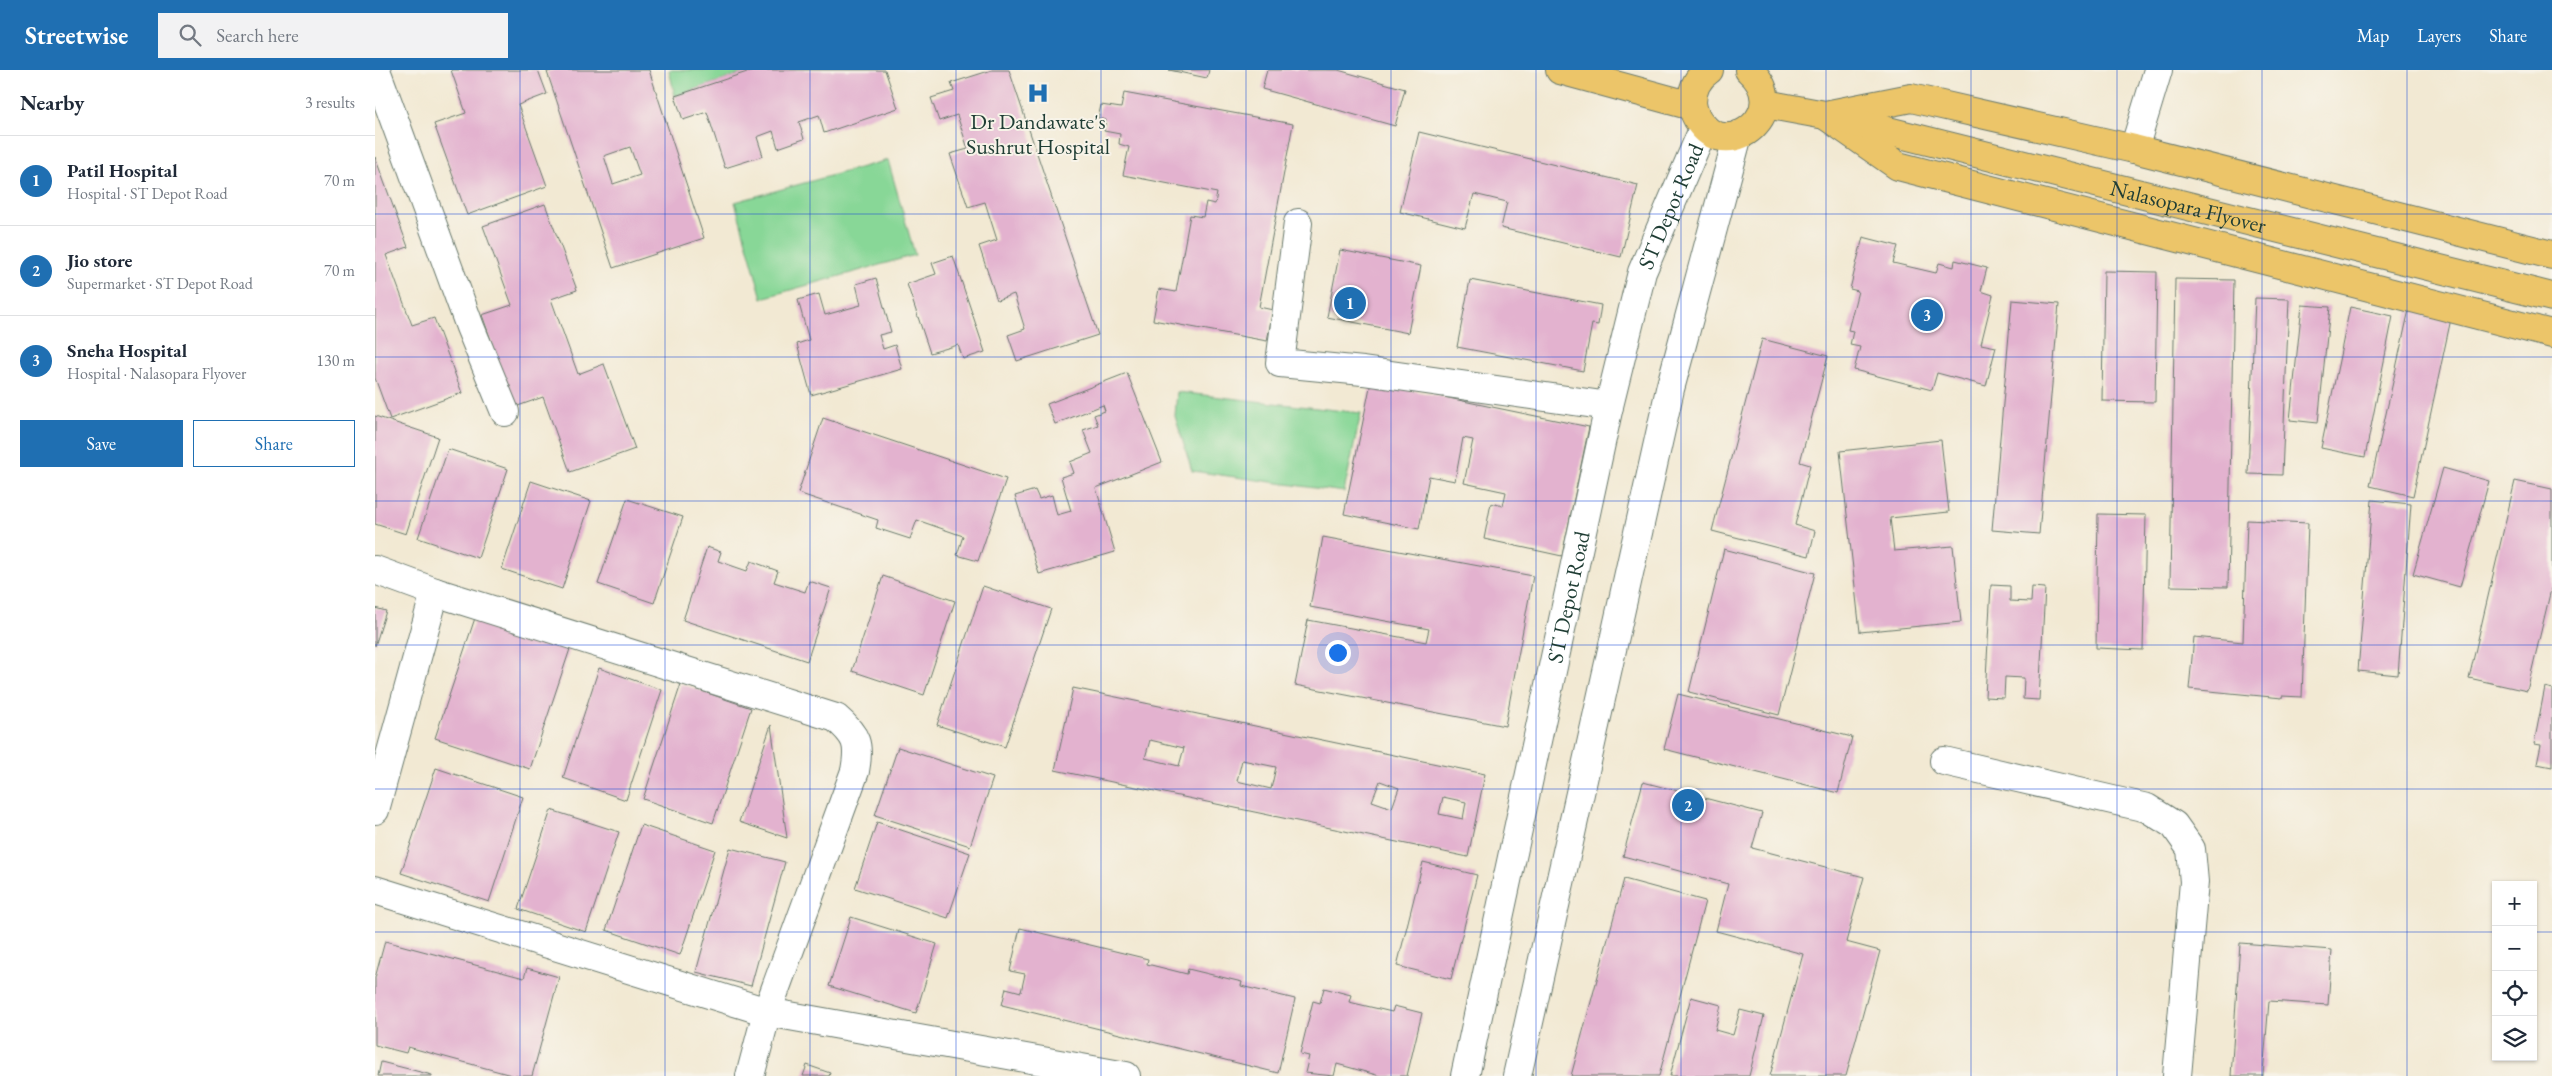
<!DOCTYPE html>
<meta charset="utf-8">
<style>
body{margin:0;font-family:"EB Garamond",serif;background:#f2f2f3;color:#1f2937}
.controls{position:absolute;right:15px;bottom:15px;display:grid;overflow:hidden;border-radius:0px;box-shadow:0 1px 4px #0004}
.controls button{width:45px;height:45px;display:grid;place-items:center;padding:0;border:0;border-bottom:1px solid #e0e1e3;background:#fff;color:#1f2937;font:25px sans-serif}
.you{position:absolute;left:962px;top:582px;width:18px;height:18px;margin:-12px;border:4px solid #fff;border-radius:50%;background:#1a73e8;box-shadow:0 0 0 8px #1a73e833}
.badge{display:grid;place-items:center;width:32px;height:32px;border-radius:50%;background:#1f6fb2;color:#fff;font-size:16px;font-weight:700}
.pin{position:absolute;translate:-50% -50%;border:2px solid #fff;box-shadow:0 1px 5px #0006}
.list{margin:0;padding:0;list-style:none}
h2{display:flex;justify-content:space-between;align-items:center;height:65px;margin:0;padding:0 20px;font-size:21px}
h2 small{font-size:16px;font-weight:400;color:#747a83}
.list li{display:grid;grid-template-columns:32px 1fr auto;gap:15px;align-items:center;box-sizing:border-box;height:90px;padding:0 20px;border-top:1px solid #e0e1e3}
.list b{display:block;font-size:19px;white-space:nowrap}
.list p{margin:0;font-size:16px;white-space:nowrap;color:#747a83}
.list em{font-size:16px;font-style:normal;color:#747a83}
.actions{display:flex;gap:10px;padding:15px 20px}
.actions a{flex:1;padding:11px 0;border:1px solid #1f6fb2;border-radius:0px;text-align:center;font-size:18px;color:#1f6fb2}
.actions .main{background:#1f6fb2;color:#fff}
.icon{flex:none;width:28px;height:28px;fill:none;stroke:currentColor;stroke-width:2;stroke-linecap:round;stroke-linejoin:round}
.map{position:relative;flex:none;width:2177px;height:1006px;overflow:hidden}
header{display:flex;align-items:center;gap:30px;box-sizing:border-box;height:70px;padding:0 25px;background:#1f6fb2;color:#fff}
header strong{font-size:24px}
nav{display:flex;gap:28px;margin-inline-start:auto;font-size:18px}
.search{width:350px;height:45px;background:#f2f2f3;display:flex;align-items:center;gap:12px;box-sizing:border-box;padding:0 18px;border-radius:0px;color:#747a83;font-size:19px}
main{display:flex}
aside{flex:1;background:#fff}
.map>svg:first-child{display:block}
.green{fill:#88d797;stroke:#548a66}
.building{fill:#e3b2cf;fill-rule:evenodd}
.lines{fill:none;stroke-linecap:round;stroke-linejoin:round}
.minor-casing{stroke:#69796c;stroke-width:30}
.major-casing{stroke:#69796c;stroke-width:30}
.minor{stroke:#fff;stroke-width:28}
.major{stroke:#ecc569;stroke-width:28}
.grid{fill:none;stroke:#1d4ed8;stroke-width:1;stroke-opacity:0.55}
.labels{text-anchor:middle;stroke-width:4;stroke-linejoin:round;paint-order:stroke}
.poi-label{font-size:22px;fill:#1f3d34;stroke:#f7f3e8}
.street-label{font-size:22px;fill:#1f3d34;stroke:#f7f3e8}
</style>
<header>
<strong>Streetwise</strong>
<div class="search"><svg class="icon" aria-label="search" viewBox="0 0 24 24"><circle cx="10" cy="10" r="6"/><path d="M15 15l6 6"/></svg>Search here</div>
<nav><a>Map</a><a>Layers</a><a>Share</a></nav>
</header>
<main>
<aside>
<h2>Nearby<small>3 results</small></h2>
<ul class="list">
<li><span class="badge">1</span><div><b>Patil Hospital</b><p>Hospital · ST Depot Road</p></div><em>70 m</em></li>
<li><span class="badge">2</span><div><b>Jio store</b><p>Supermarket · ST Depot Road</p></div><em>70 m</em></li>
<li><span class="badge">3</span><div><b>Sneha Hospital</b><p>Hospital · Nalasopara Flyover</p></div><em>130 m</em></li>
</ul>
<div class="actions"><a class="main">Save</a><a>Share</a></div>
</aside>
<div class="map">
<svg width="2177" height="1006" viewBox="0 0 2177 1006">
<rect width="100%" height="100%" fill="#f7f3e8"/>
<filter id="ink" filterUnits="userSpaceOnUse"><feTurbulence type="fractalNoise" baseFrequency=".02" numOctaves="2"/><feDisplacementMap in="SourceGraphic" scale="10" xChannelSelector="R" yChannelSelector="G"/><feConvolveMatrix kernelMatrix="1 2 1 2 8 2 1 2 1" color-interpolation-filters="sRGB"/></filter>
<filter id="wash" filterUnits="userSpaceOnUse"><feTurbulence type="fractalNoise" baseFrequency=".0096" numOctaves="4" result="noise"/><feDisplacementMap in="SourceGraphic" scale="20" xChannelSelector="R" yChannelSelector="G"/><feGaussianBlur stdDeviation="1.12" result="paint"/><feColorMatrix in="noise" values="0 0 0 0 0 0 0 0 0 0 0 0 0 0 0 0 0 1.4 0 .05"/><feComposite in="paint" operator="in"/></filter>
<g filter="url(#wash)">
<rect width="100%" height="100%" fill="#f2e9d3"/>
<g class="green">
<path d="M294,0H378L300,26Z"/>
<path d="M513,90L540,185L387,228L360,132Z"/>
<path d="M802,322L986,343L969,422L817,401L800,346Z"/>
</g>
<g id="blocks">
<g class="building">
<path d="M76,0H163L172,24L143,35L172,116L92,145L59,54L91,43Z"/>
<path d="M179,0H274L329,168L238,198L172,2ZM255,77L265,105L238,114L229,86Z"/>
<path d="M378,0H510L523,38L449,63L444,45L424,52L429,69L403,78L398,61L382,67L388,86L350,98L332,42L308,50L300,26Z"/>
<path d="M617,0H634L723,265L642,291L633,265L650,259L639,224L622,230L604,176L622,170L610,132L593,137L575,84L593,79L582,45L564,51L556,28L579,21L576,13Z"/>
<path d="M794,0H834L832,8Z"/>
<path d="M892,0H963L1030,19L1020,56L887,19Z"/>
<path d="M749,23L918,54L884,237L898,240L892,271L778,250L784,219L801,222L815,145L828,147L831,132L840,134L842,123L748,105L754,77L744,74L745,64L729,61L731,50L723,48L726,35L746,38Z"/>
<path d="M1044,62L1263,115L1246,187L1126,158L1132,132L1099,124L1090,158L1025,142Z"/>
<path d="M0,87L33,177L11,185L37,255L59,248L87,323L15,349L0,308Z"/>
<path d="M170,134L202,220L176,229L203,304L229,294L260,379L195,402L168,327L140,337L107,245L137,235L108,156Z"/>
<path d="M1488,167L1523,176L1518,193L1561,203L1564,193L1579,197L1580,190L1612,198L1606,221L1618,225L1606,274L1621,277L1611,316L1562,303L1557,320L1479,300L1485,277L1475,275L1478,261L1473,260L1483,221L1475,219Z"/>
<path d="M965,180L1046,196L1033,263L952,247Z"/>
<path d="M578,186L610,282L588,289L583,275L555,283L532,214L561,204L557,193Z"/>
<path d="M1729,201L1782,202L1780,332L1727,331Z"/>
<path d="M501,208L516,262L504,265L508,279L520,275L527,299L436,325L422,274L434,270L423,230L444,224L450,245L486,235L481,214Z"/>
<path d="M1800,209L1859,210L1853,517L1795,516Z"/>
<path d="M1095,210L1226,235L1223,255L1217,254L1208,301L1082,277Z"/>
<path d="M1880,228L1914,229L1907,405L1873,404Z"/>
<path d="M1637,230L1684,234L1664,464L1617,460Z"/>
<path d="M1927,235L1955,237L1943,353L1915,350Z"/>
<path d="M2035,235L2077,244L2038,426L1995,416Z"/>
<path d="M1975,237L2018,246L1990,387L1946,378Z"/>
<path d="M1387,269L1453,286L1425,392L1435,395L1420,455L1440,461L1434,486L1337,461Z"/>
<path d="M752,303L787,392L721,418L740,482L664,504L640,426L660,420L664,429L677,425L682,445L696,441L686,407L699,403L695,392L717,383L708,360L723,355L719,345L730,341L728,335L680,354L672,334Z"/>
<path d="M996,312L1214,357L1187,486L1109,469L1116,433L1128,436L1131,422L1089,413L1098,370L1088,368L1080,411L1054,406L1044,459L969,444Z"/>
<path d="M0,346L63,367L31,464L0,454Z"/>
<path d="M448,348L631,409L603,491L582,485L588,466L542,450L535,469L501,458L503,450L423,423Z"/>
<path d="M1566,370L1574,442L1515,448L1519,481L1578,476L1586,552L1485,562L1465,381Z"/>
<path d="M73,379L133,399L103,488L43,468Z"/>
<path d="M2068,398L2114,411L2085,517L2038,504Z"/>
<path d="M156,411L216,431L187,519L127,499Z"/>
<path d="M2140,411L2177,419V515L2152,621L2094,608Z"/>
<path d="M252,429L308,447L279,533L223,514Z"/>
<path d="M1997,430L2036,434L2023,605L1983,601Z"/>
<path d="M1723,444L1771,445L1768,580L1721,578Z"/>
<path d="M1872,450L1933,453L1927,627L1907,626V628L1814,619L1819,567L1868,572Z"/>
<path d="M948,467L1158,506L1130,656L920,615L933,550L1051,572L1054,559L935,537Z"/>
<path d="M332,477L346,482L343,491L372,501L376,491L403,501L399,512L430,522L434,511L456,518L432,591L308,550Z"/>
<path d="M1349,479L1440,503L1404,645L1314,622Z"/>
<path d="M508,506L580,531L549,625L477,601Z"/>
<path d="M1616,515L1635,516V531L1656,532L1657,517L1670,518L1664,630L1648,629L1649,608L1630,607L1629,628L1610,627Z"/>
<path d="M608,516L676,539L630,677L562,655Z"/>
<path d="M0,538L11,541L0,576Z"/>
<path d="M101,545L196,576L155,699L60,668Z"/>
<path d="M224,598L287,620L251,730L188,708Z"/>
<path d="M306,614L376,638L338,753L268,729Z"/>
<path d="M2170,617L2177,619V697L2162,694L2166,675L2159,674Z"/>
<path d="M698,618L1110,704L1093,787L680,700ZM775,670L809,678L804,696L770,688ZM867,690L901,697L896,719L862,711ZM1005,711L1024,718L1017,738L997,731ZM1068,727L1091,732L1088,749L1064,744Z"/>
<path d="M1303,624L1477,667L1463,723L1289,679Z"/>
<path d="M396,655L412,768L364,752Z"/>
<path d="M523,677L618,708L595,776L500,745Z"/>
<path d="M61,698L148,727L114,832L26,803Z"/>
<path d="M1268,712L1387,743L1377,778L1489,807L1471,872L1505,881L1471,1006H1395L1428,884L1341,861L1353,814L1248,786Z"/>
<path d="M176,740L244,762L211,862L143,839Z"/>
<path d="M502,752L595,783L573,848L480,818Z"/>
<path d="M266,755L340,780L305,885L231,860Z"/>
<path d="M355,778L410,792L376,916L321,902Z"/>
<path d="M1048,792L1102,805L1076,909L1022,896Z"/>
<path d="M1249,809L1330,831L1284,1006H1196Z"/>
<path d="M476,847L562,874L541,943L454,916Z"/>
<path d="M645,858L773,889L772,894L812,904L813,899L867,912L866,916L920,929L903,1003L627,935L631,918L646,922L650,904L635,901Z"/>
<path d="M10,871L149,908L152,898L184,907L157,1006H140L33,977L31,983L0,975V908Z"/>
<path d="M1865,873L1957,880L1953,935L1894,931L1888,1006H1856Z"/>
<path d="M949,918L976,925L974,932L1017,942L1019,936L1047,943L1032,1006H1005L962,994L959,1006L930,1003L934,986L925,984L938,931L945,933Z"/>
<path d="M1316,927L1346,935L1340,960L1358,965L1365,940L1389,946L1374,1006H1295Z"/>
<path d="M6,992L57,1005V1006H3Z"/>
<path d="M432,995L455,1003L454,1006H428Z"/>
</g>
</g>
</g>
<g filter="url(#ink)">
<use href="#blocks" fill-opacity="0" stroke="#69796c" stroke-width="1"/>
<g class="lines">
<g class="minor-casing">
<g id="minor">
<path d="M1,0L95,257L130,342"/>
<path d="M1759,79L1783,0"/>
<path d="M923,153L905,293L988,301L1234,336"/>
<path d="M0,500L60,522"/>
<path d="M1569,691L1772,738L1799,755L1816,779L1819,812L1802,1006"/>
<path d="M0,740L60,522L461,648C482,666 485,674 480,701L392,942L375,1006"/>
<path d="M0,820L392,942L751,1006"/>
<path id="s1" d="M1090,1006L1234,336L1267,202L1329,57"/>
<path d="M1142,1006L1295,319L1363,65"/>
</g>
</g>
<g class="major-casing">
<g id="major">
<path d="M1185,0L1317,36"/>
<path d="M1334,0C1322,8 1317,19 1317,33C1318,41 1321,48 1326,54C1355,92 1419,40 1374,0"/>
<path d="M1390,34L1450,45L1536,28L1759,79L2177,185"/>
<path d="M1450,45L1523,96L2177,264"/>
<path id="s2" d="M1465,49L2177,227"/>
</g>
</g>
<use href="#minor" class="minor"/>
<use href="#major" class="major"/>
</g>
</g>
<path class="grid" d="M145,0V1006M290,0V1006M435,0V1006M581,0V1006M726,0V1006M871,0V1006M1016,0V1006M1161,0V1006M1306,0V1006M1451,0V1006M1596,0V1006M1742,0V1006M1887,0V1006M2032,0V1006M0,144H2177M0,287H2177M0,431H2177M0,575H2177M0,719H2177M0,862H2121M2158,862H2177"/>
<defs>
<g id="hospital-bare" transform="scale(1.725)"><path d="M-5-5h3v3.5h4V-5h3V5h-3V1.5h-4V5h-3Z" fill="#1f6fb2" stroke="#f7f3e8" stroke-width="2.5" paint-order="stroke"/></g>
</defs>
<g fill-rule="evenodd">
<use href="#hospital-bare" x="663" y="23"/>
</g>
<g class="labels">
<g class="poi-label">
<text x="663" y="59">Dr Dandawate's<tspan x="663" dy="25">Sushrut Hospital</tspan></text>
</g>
<g class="street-label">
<text dy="8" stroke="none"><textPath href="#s1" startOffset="895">ST Depot Road</textPath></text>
<text dy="8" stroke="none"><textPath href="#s2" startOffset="359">Nalasopara Flyover</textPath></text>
<text dy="8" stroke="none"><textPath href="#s1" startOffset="490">ST Depot Road</textPath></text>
</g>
</g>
</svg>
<div class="controls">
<button>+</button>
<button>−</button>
<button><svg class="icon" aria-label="locate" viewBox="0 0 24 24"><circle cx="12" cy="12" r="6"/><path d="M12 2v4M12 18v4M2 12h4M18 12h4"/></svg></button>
<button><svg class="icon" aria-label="layers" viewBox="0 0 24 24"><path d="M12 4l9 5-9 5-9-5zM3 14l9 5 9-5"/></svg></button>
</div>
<div class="you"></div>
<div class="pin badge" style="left:975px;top:233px">1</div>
<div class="pin badge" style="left:1313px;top:735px">2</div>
<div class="pin badge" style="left:1552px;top:245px">3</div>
</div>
</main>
